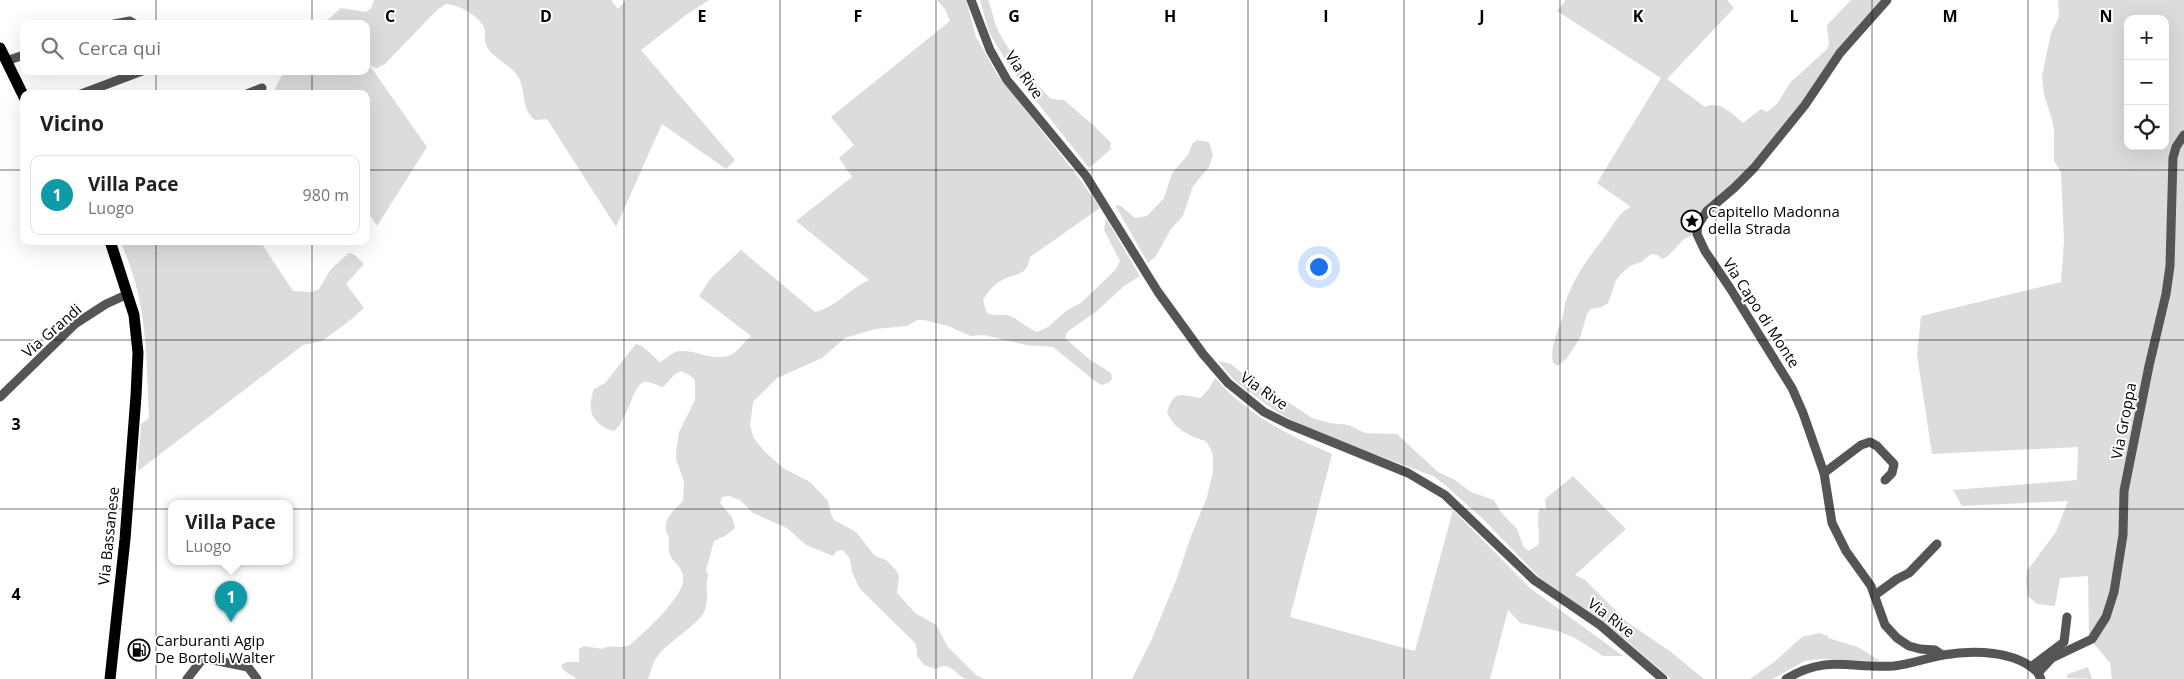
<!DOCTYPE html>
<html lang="it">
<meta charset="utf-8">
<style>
body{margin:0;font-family:"Open Sans",sans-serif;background:#f6f6f6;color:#202124}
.controls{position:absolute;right:15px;top:15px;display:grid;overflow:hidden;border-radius:10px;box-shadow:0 5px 20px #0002}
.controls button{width:45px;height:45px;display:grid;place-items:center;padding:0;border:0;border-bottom:1px solid #e0e0e0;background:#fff;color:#202124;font:25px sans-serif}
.you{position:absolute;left:1318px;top:266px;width:18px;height:18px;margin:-12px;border:4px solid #fff;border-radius:50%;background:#1a73e8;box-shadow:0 0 0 8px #1a73e833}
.badge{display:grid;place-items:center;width:32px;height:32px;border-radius:50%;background:#0b8043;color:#fff;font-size:16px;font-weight:700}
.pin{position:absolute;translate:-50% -41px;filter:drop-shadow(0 1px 2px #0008)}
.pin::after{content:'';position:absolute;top:26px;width:18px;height:15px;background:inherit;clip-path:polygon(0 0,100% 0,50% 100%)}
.popup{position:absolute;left:168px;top:500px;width:125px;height:65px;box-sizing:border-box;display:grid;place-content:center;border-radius:10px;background:#fff;filter:drop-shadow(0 1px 4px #0005);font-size:16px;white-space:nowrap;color:#757577}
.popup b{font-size:19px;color:#202124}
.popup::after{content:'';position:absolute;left:50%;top:100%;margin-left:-10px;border:10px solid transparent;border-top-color:#fff}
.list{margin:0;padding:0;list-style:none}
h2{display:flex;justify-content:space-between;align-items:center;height:65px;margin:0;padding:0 20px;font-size:21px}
h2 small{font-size:16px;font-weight:400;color:#757577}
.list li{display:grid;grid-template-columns:32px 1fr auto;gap:15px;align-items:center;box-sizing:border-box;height:80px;margin:0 10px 10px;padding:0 10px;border:1px solid #e0e0e0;border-radius:10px}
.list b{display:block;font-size:19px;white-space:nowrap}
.list p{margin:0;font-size:16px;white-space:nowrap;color:#757577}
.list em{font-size:16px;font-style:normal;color:#757577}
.icon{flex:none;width:28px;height:28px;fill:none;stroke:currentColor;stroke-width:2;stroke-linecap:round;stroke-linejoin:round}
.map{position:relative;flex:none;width:2184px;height:679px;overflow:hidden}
.search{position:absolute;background:#fff;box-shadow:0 5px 20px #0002;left:20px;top:20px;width:350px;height:55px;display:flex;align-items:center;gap:12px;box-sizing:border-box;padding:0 18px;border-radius:10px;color:#757577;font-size:19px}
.panel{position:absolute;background:#fff;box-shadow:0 5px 20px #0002;left:20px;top:90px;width:350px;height:155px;border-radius:10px}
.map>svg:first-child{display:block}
.green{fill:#dcdcdc;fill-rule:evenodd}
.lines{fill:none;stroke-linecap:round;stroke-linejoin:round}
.minor{stroke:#555;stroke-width:9}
.major{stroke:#000;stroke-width:11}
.grid{fill:none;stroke:#000;stroke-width:1;stroke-opacity:0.55}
.labels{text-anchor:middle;stroke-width:4;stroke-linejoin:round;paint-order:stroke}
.street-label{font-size:15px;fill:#000;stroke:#fff}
.poi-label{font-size:15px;fill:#000;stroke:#fff;text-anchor:start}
.grid-label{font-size:16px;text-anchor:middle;font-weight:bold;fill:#000;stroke:#fff;stroke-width:4;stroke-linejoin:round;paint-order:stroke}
</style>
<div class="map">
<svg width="2184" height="679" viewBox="0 0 2184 679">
<rect width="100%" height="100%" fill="#fff"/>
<g class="green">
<path d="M374,0H611L618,9L626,0H709L686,15L641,50L735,160L726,169L662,124L616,227L547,119L535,120C521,109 526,93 519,78C511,65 498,61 489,50C484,43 485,38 485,31C483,18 459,4 446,4L436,11L385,64L377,68L370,66L427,147L377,226L366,209V94H272L283,73L281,71H366V24H323L341,8L366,12L371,8Z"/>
<path d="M937,0H966L976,37L998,76L1080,179L1100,208L1030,257C1026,279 1014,272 999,282C993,286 986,294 983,300C984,303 985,309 987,312C992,318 1003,313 1010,316C1020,320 1027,328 1037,332L1048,327L1067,310L1081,303L1116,269L1120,261L1104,230L1106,218L1140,276L1124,286L1097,311L1067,332L1065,338L1089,359L1111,373L1112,379L1108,383L1102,385L1096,382L1053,347L1026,345L984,335L971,336L948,326L924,320H917L907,326L875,329L845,338L822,358L777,378L753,402L750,426L754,438L764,451L783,468L810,482L828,501L831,514L834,520L856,532L875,556L886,560L896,570L899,575L897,593L915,613L936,625L948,647L976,675L984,679C979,679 972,679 967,679C955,676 951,659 936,669L924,665L917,656V649L915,643L860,589L852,572L850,559L843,550L837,551L833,556L806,545L787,528L753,513L740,500L729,496L722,497L720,503L732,517L735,528L725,536L714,541L706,570L708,575C705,587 709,598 705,610C700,624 667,642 657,657C652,663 651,672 648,679H577L563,670L561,665L567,662H579V649L584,646L602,649C612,643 619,650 630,645C644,632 688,595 683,575C678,557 666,565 669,537C659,522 673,511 683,501L684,482L676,459V452L679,432L695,400V381L691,376L681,371L675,374L663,387C657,386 650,381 644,382C633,384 628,420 614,431C592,425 586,410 594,389L605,383L636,344L642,346L660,362C668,358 672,351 681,351C699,350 717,364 734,353C740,348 745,341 751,336L699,296L711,278L741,250L815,312C837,307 847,290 869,280L796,221L852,177L839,158L854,145L831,117L950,21L945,9Z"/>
<path d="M980,0H988C991,8 993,15 995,23C1003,46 1033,81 1051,99L1064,100L1093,125L1111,143L1110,150L1089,168L1010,68L989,32Z"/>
<path d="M1566,0H1727L1734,8L1667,79L1705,107C1720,100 1732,114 1743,123L1761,109L1767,112L1777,104L1790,83L1827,49L1829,44L1827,25L1851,0H1885L1814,93L1722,199L1695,234L1684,239L1668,256L1662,259L1658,255L1651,254L1641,262L1630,266L1620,275L1616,280L1608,303L1602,307L1591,309L1587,314L1580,338L1567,358L1558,366L1553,363C1550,347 1557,334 1562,319C1564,313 1564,306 1566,300C1576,274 1589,257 1606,235C1614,224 1618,213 1631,207L1597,183L1661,78L1557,11Z"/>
<path d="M2058,0H2184V679H2112L2110,663L2089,638L2088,576L2060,578L2055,606L2037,604L2028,596L2026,583L2027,571L2056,532L2068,501L1962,506L1953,490L2077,480L2078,447L1932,454L1917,355L1921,316L2061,282L2064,241L2061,172L2054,161V131L2052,119L2044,95L2042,76L2051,33L2059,17ZM2128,19H2165V146H2128Z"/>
<path d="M1197,140L1209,142L1213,155L1209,167L1193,186L1183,216L1171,229L1156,256L1148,263L1115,205L1121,206L1135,218L1147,216L1164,198L1172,173L1188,155L1192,144Z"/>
<path d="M120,241H260L293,291L312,292L319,289L331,269L349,253L355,255L364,264L346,284L364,308L348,322L322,341L303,345L138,471L141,424L149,418C146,355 148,301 120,241Z"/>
<path d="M1218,361L1231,364L1259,387L1270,390L1312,418L1330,423L1349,425L1365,433L1397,434L1438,472L1455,480L1471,492L1494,500L1500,511L1517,529L1523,546L1528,551L1538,545C1541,532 1535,521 1540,508L1546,510L1545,499L1573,476L1626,529L1575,575L1585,580L1627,622L1671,652L1704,679H1671L1627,641L1539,577L1481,517L1444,484L1433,476L1318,433L1280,414L1235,381Z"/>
<path d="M1215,378C1247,414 1288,436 1332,454L1290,617L1415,651L1453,510L1530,588L1623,656H1603L1575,638L1558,631L1520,623L1508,610L1490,679H1132L1151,641L1177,578L1191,536L1207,497L1213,472V459L1212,452L1206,441C1190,437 1174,429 1167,412C1174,389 1181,395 1200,398L1209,389Z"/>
<path d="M1819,633L1828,636V638L1858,647L1880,661L1820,659L1805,661L1772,679H1750L1774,662L1802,637Z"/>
<path d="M2088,667L2092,679L2066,678L2068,674Z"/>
</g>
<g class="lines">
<g class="minor">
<path d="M971,0L990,50L1007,80L1086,176L1158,292L1203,354L1228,383L1264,412L1288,424L1408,473L1445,495L1534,580L1600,625L1663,679"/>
<path d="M1887,0L1840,53L1805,105L1754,168L1734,188L1707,211L1698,225L1697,234L1705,251L1730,288L1792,388L1803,413L1824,473L1832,523L1846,551L1871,586L1885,625L1897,638L1909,646L1920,649L1935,650L1942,655"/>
<path d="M114,24L130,21L135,24"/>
<path d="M6,61L24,55"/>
<path d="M81,94L142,71"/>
<path d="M247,94L262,88"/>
<path d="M0,397L75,324L106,304L128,294"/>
<path d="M1824,473L1861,445L1870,442L1877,446L1894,464L1892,473L1885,480"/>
<path d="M1875,595L1897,579L1909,573L1937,544"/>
<path d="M2032,666L2064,642L2067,617"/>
<path d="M187,679L201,661L208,659L248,667L257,679"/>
<path d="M1786,679C1827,654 1851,669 1894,666C1911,664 1927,658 1943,655C1972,650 2017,650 2038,673"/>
<path d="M2041,679L2038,673L2052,658L2092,639L2106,617L2114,592L2123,535L2124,491L2149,366L2166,294L2170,266L2173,158L2176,147L2184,135"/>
</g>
<g class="major">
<path d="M0,48L24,97"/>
<path d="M110,241L134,315L138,353L136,396L125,539L110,679"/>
</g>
</g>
<path class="grid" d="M156,0V24M312,0V24M468,0V679M624,0V679M780,0V679M936,0V679M1092,0V679M1248,0V679M1404,0V679M1560,0V679M1716,0V679M1872,0V679M2028,0V679M156,71V94M312,71V94M0,170H24M366,170H2184M156,241V679M312,241V679M0,340H2184M0,509H2184"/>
<defs>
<g id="sight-ring" transform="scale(1.125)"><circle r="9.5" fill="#fff" stroke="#000" stroke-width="1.5"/><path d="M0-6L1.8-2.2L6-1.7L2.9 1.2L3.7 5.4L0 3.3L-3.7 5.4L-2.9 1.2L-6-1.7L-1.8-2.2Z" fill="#000"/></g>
<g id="fuel-ring" transform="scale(1.125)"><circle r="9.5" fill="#fff" stroke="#000" stroke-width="1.5"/><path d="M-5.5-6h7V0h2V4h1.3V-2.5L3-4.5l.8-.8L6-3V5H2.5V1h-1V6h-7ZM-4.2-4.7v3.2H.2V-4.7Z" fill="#000"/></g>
</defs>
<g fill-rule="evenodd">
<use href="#sight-ring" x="1692" y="221"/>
<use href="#fuel-ring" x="139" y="650"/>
</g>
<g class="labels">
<g class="street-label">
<text transform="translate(1024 75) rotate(55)" y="5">Via Rive</text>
<text transform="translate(1761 313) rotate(57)" y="5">Via Capo di Monte</text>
<text transform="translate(52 331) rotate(-41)" y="5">Via Grandi</text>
<text transform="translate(1264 391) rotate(35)" y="5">Via Rive</text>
<text transform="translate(2124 421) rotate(-79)" y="5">Via Groppa</text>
<text transform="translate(109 536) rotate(-84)" y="5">Via Bassanese</text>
<text transform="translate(1611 618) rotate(37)" y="5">Via Rive</text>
</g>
<g class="poi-label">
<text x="1708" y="217">Capitello Madonna<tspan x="1708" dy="17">della Strada</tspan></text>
<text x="155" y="646">Carburanti Agip<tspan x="155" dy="17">De Bortoli Walter</tspan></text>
</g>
</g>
<g class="grid-label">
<text x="390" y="22">C</text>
<text x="546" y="22">D</text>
<text x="702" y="22">E</text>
<text x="858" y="22">F</text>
<text x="1014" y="22">G</text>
<text x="1170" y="22">H</text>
<text x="1326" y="22">I</text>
<text x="1482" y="22">J</text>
<text x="1638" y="22">K</text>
<text x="1794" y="22">L</text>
<text x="1950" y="22">M</text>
<text x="2106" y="22">N</text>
<text x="16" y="430">3</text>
<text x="16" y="600">4</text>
</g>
</svg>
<div class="controls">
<button>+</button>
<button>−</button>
<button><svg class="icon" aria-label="locate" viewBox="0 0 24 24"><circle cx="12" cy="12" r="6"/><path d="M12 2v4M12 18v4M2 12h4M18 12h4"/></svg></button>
</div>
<div class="you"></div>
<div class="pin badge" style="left:231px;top:622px;background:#0f9aa8">1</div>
<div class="popup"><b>Villa Pace</b>Luogo</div>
<div class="search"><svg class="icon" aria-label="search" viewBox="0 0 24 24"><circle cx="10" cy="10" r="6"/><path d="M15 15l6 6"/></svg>Cerca qui</div>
<section class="panel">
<h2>Vicino<small></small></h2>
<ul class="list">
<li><span class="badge" style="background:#0f9aa8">1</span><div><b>Villa Pace</b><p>Luogo</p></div><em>980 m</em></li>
</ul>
</section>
</div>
